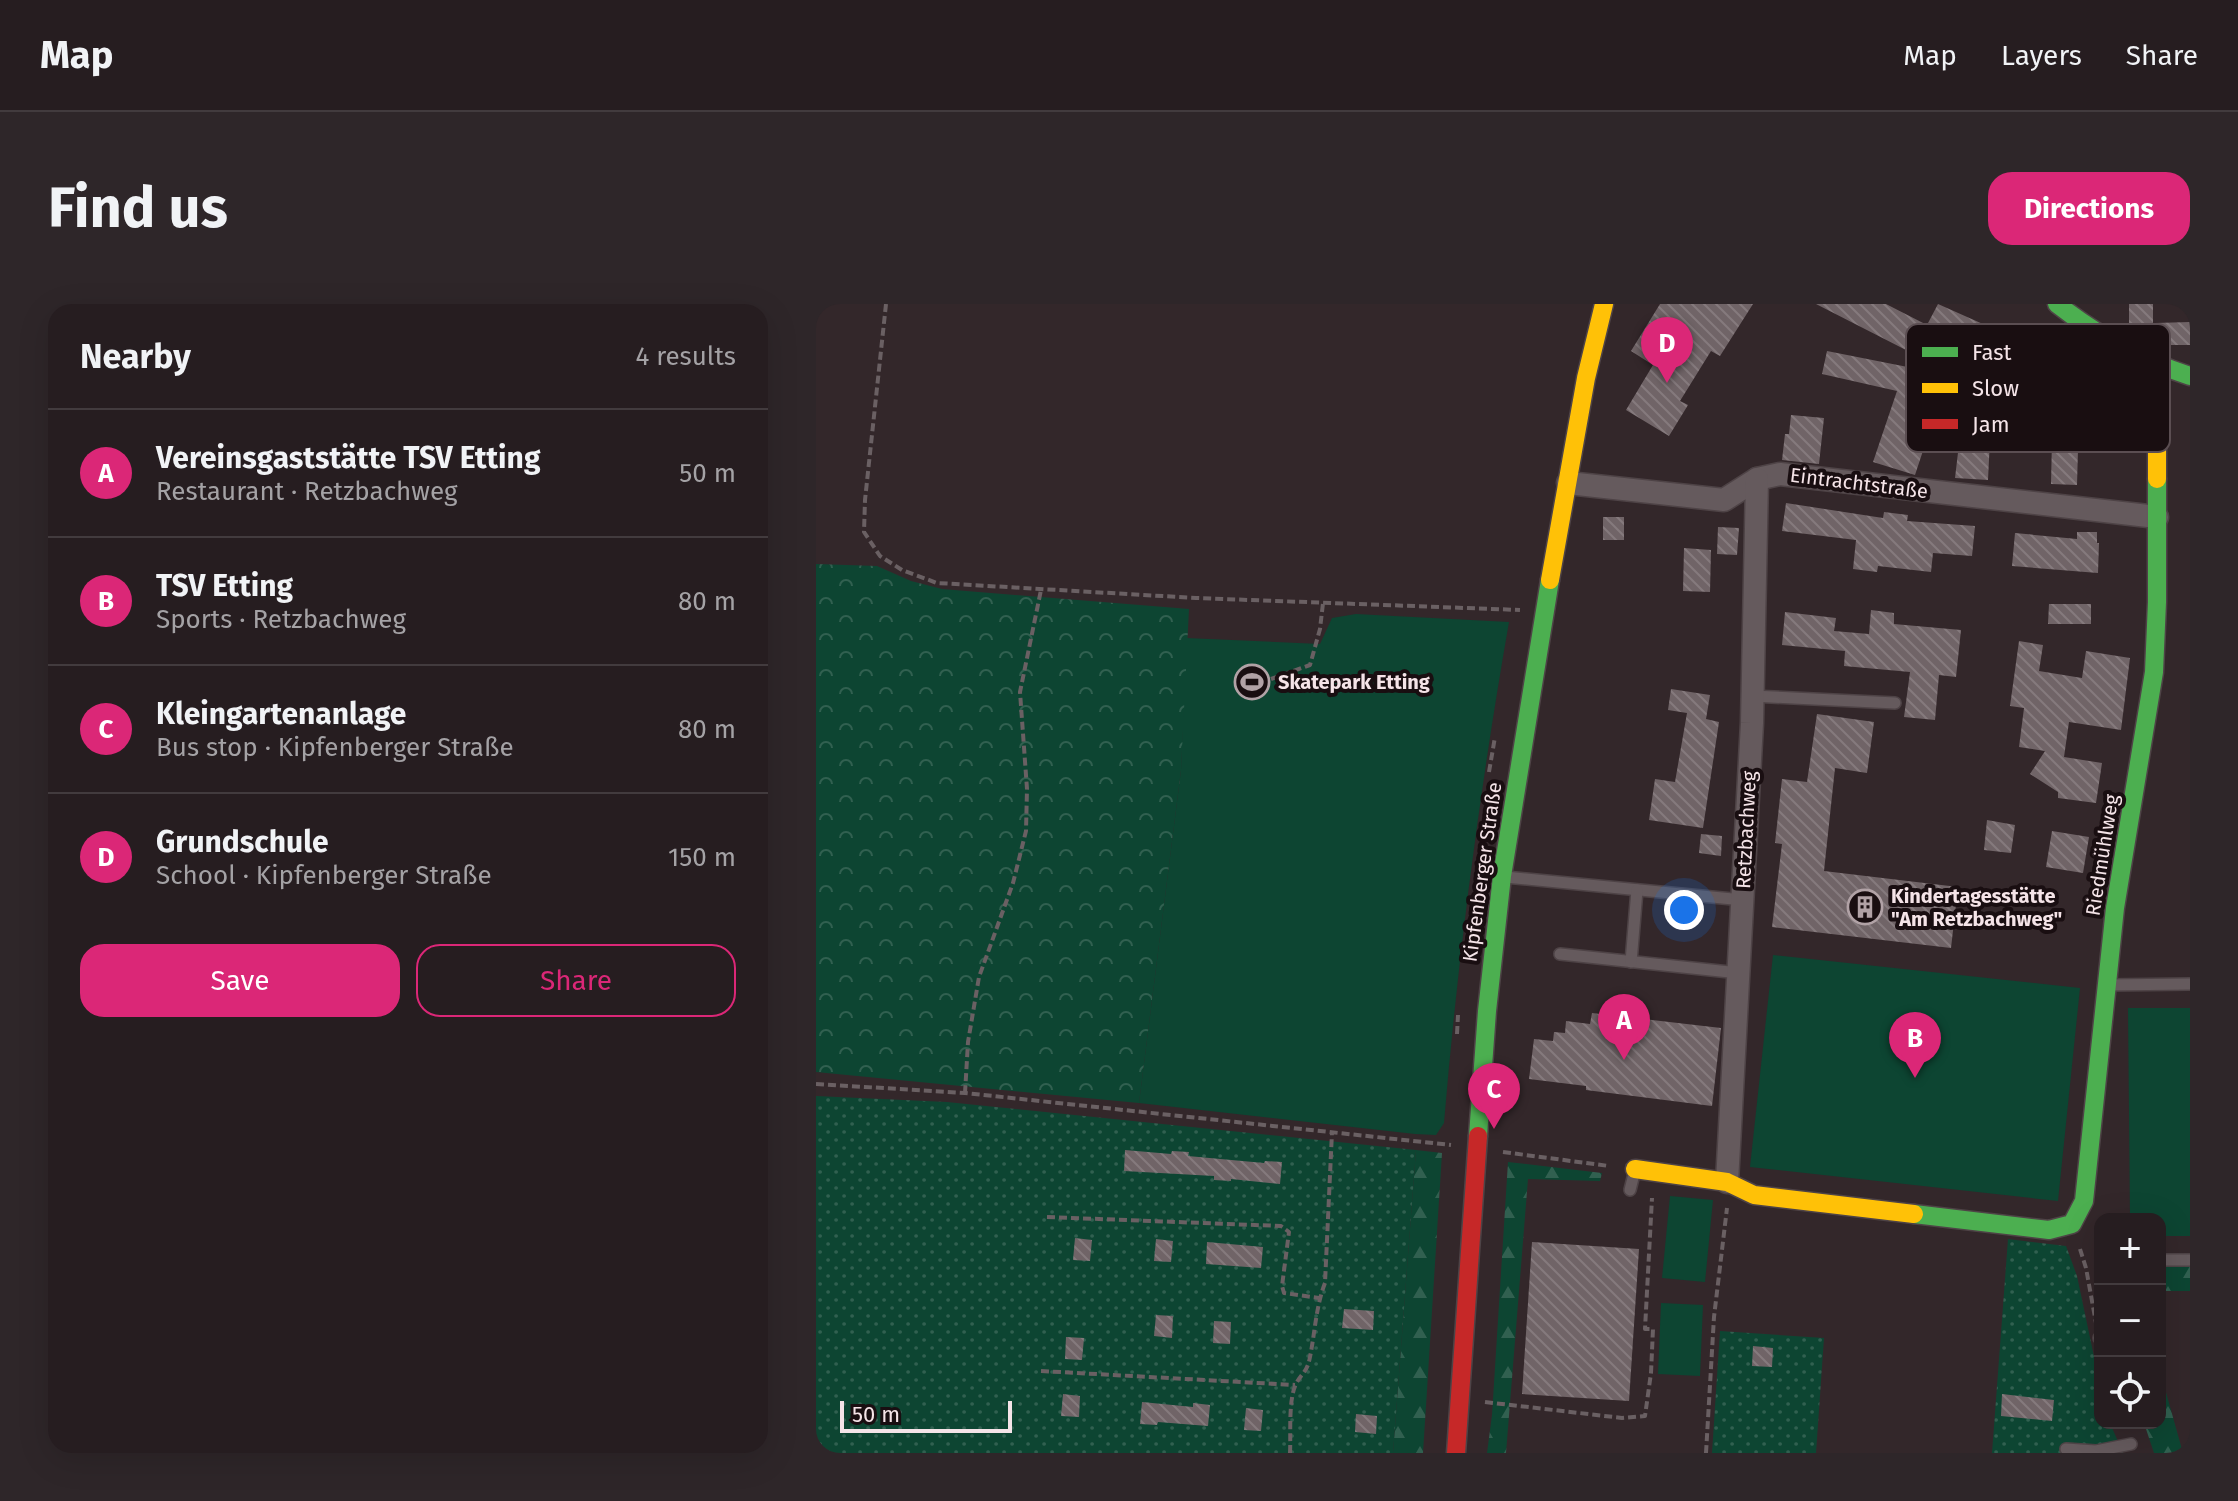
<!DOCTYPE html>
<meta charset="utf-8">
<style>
body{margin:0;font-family:"Fira Sans",sans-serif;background:#2e2629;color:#f1f3f6}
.controls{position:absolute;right:24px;bottom:24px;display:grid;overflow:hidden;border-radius:16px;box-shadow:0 8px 32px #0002}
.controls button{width:72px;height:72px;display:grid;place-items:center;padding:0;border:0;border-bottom:2px solid #423b3e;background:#261d20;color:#f1f3f6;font:40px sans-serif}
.scale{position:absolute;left:24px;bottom:20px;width:172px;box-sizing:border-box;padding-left:8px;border:4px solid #f5e4e8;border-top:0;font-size:22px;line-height:28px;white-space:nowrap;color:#f5e4e8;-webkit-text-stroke:6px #190e11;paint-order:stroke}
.you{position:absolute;left:868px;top:606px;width:28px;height:28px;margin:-20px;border:6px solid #fff;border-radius:50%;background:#1a73e8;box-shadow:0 0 0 12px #1a73e833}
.badge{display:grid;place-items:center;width:52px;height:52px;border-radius:50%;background:#db2777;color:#fff;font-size:26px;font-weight:700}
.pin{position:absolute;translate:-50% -66px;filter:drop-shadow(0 2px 4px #0008)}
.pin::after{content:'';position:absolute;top:42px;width:28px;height:24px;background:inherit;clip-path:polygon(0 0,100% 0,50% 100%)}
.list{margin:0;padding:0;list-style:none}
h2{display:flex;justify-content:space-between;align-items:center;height:104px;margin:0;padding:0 32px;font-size:34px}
h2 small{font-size:26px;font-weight:400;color:#a4a2a5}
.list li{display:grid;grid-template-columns:52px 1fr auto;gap:24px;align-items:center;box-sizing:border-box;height:128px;padding:0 32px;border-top:2px solid #423b3e}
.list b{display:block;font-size:30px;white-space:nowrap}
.list p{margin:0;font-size:26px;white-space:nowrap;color:#a4a2a5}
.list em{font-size:26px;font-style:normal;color:#a4a2a5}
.actions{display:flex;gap:16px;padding:24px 32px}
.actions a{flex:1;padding:18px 0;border:2px solid #db2777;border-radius:24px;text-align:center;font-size:28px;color:#db2777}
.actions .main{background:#db2777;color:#fff}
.icon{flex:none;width:44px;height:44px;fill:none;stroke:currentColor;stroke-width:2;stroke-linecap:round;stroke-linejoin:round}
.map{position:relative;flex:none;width:1374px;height:1149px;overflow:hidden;border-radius:24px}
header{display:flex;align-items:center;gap:48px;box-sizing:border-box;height:112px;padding:0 40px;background:#261d20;border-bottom:2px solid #423b3e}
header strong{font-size:38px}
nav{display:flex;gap:44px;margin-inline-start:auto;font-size:28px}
.intro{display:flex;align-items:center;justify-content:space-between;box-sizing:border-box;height:192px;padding:0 48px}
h1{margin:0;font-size:56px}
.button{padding:20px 36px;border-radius:24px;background:#db2777;color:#fff;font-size:28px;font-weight:700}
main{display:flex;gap:48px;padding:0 48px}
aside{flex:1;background:#261d20;border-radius:24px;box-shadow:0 8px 32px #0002}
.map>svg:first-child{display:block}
.grass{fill:#0d4532}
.forest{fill:url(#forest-firs)}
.park{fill:url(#park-crowns)}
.garden{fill:url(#garden-dots)}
.building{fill:url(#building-back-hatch)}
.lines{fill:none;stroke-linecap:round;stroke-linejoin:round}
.lane-casing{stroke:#4e4346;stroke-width:14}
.street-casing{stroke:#4e4346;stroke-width:25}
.fast-casing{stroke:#4e4346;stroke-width:21}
.slow-casing{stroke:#4e4346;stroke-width:21}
.jam-casing{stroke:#4e4346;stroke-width:21}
.path{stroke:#6a6063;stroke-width:4;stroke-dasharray:8 4;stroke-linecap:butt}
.lane{stroke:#655a5d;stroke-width:11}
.street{stroke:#655a5d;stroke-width:22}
.fast{stroke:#4caf50;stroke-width:18}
.slow{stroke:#ffc107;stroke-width:18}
.jam{stroke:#c62828;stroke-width:18}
.labels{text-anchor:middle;stroke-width:8;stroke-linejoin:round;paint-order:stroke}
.street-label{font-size:20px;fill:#f5e4e8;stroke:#190e11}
.poi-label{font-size:20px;font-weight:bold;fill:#f5e4e8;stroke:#190e11;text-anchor:start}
.key{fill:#190e11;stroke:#5b4e52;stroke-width:2}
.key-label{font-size:22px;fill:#f5e4e8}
</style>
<header>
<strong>Map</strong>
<nav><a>Map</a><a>Layers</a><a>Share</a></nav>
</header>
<div class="intro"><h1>Find us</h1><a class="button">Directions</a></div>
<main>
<aside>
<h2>Nearby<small>4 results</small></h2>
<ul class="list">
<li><span class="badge">A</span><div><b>Vereinsgaststätte TSV Etting</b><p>Restaurant · Retzbachweg</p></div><em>50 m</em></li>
<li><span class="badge">B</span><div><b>TSV Etting</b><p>Sports · Retzbachweg</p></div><em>80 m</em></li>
<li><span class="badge">C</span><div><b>Kleingartenanlage</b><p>Bus stop · Kipfenberger Straße</p></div><em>80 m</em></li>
<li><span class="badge">D</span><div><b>Grundschule</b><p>School · Kipfenberger Straße</p></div><em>150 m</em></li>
</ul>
<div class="actions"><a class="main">Save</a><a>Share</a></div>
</aside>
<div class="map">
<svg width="1374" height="1149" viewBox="0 0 1374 1149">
<defs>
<pattern id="forest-firs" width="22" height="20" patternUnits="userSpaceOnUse" patternTransform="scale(2)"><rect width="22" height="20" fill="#0d4532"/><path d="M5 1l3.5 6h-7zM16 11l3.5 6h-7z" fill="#316050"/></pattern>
<pattern id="park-crowns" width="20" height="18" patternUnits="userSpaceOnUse" patternTransform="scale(2)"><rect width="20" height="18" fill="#0d4532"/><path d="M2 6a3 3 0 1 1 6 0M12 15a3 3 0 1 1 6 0" fill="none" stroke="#316050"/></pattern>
<pattern id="garden-dots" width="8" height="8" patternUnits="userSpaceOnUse" patternTransform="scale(2)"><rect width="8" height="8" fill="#0d4532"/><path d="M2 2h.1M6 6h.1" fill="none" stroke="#316050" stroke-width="1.8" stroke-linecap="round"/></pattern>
<pattern id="building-back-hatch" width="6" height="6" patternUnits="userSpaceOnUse" patternTransform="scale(2)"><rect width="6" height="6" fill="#706467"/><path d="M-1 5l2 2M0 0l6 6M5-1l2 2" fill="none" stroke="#857a7d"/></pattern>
</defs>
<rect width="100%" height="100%" fill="#33272a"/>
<g class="grass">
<path d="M540,310L693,318C664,484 642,651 628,819L620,831L599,830L323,799L365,466L370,334L504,340L516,314Z"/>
<path d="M957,651L1264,684L1242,897L934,863Z"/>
<path d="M1374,704V932H1344V915H1314L1312,704Z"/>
<path d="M854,892L897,896L889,978L846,974Z"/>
<path d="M845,999L887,1001L884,1072L842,1070Z"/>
</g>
<g class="forest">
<path d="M600,846L626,849L607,1149H577Z"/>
<path d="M692,858L786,869L784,877L712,875L690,1149H671L676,1111Z"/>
<rect x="1344" y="962" width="30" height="25"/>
<path d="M1344,1067L1367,1149H1338L1328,1119H1344Z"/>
</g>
<path class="park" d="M0,260L61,262L95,277L126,285L373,305L365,466L323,799L0,768Z"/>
<g class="garden">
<path d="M0,792L131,798L600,846L577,1149H0Z"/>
<path d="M1192,935L1250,942L1261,972L1284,1081V1119H1294L1307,1149H1176Z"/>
<path d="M904,1027L1008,1034L1000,1149H896Z"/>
</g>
<g class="building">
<path d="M844,0H937L904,52L895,47L864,97L872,101L853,132L810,106L837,61L815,47Z"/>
<path d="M1000,0H1070L1111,21L1122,0L1196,33L1193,41L1146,30L1133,68Z"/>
<path d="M1313,0H1337V19L1313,20Z"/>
<path d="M1374,18V41H1339V19Z"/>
<path d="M1011,47L1132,71L1099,171L1057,158L1081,87L1006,70Z"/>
<path d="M1259,71L1282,79L1281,84L1297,89L1282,148L1262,146L1261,181L1235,180L1236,135L1175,115L1172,176L1139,174L1147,106L1159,90L1235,112L1237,103L1248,106Z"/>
<path d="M975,111L1008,114L1003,160L966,156L969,130H973Z"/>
<path d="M970,199L1067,214L1068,208L1092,211L1091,217L1159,222L1156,252L1117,249L1115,268L1062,262L1061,268L1037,265L1040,236L966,227Z"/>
<rect x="787" y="213" width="21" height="23"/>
<path d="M902,223L923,224L921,251L901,250Z"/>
<path d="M1261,228H1281V239H1283L1282,269L1196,262L1199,229L1261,235Z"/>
<path d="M868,244L895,246L894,288L867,287Z"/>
<path d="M1233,300H1275V320H1232Z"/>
<path d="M1055,306L1078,309V320L1145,326L1140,373L1123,371L1119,416L1088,413L1094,368L1028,362L1029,347L966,341L969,308L1020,314L1018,327L1053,330Z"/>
<path d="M1203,337L1227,341L1223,367L1266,374L1270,347L1314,354L1305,426L1253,418L1248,453L1286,459L1280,499L1242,494V488L1214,470L1229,447L1203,443L1208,404L1194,402Z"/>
<path d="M855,385L894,391L890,415L903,418L887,524L833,516L839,475L859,478L871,409L852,406Z"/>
<path d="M1001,410L1058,418L1051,469L1019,464L1008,567L1142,583L1135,644L956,623L966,540L959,539L966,475L991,478Z"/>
<path d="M1171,516L1199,521L1195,549L1168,546Z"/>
<path d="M1236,527L1273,533L1267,569L1230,563Z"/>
<path d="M885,530L906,532L905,552L883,549Z"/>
<path d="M776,709L905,724L896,802L770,786V782L713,775L718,735L737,737L738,728L749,729L750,717L774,720Z"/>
<path d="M309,846L355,850L356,847L373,848L372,852L448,859L449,857L466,858L464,880L415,875V877L398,876V872L308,867Z"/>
<path d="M259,934L276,936L274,957L257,956Z"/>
<path d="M340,935L357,937L355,958L338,957Z"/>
<path d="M391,938L447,943L445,964L390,960Z"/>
<path d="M716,938L823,945L813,1097L706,1090Z"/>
<path d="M528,1005L558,1007L557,1026L526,1024Z"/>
<path d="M340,1011L357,1012L356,1034L338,1032Z"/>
<path d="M398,1017L415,1018L414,1040L397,1039Z"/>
<path d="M250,1033L268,1034L266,1056L249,1055Z"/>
<path d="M937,1042L957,1044L956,1063L936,1062Z"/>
<path d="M247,1090L264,1092L263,1113L245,1112Z"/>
<path d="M1186,1090L1238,1096L1236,1117L1185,1112Z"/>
<path d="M326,1098L377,1103V1099L394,1101L392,1122L342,1118L341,1121L324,1120Z"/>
<path d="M430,1104L447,1106L445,1127L428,1126Z"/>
<path d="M540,1110L561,1112L560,1130L539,1128Z"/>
</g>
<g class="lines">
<g class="lane-casing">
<g id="lane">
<path d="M936,392L1079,399"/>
<path d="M689,573L927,596"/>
<path d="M744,650L923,669"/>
<path d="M815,658L821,586"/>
<path d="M1291,681L1374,680"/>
<path d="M814,886L819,866"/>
<path d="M1344,956H1374"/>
<path d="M1283,1034H1284"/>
<path d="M1250,1145L1280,1147L1315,1140"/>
</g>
</g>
<g class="street-casing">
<g id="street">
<path d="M752,179L908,196L941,175L964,170L1341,213"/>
<path d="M911,878L936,419L941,175"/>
</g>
</g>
<g class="fast-casing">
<g id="fast">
<path d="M1241,0C1282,32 1324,56 1374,72"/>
<path d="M662,832L671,707L686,572L734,276"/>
<path d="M1098,910L1233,926L1256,920L1268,897L1299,604L1338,368L1341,298V175"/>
</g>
</g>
<g class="slow-casing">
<g id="slow">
<path d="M1341,63V175"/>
<path d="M734,276L770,74L788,0"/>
<path d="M819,865L911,878L938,891L1098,910"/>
</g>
</g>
<g class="jam-casing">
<path id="jam" d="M640,1149L662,832"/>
</g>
<g class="path">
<path d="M70,0L49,196L48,228L64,252L86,266L121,279L380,294L704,306"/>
<path d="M455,375L494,361L504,325L507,299"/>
<path d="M673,468L679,433"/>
<path d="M641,730L642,711"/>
<path d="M0,780L149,789L635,841"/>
<path d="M149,789L152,738L163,673L197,579L210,527L211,485L204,388L225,286"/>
<path d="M687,848L793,862"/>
<path d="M231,913L465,922L473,928L466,982L468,989L503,994"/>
<path d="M1264,945L1270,964L1280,1019"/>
<path d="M225,1067L479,1081"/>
<path d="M669,1098L806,1114L829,1112L835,1069L837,1025H829L836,894"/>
<path d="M474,1149C475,1131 472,1096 480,1080C486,1068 491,1069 494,1053C499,1028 500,1002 509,979L516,828"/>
<path d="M890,1149L898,1013L911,904"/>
</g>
<use href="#lane" class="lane"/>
<use href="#street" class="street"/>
<use href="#fast" class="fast"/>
<use href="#slow" class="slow"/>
<use href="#jam" class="jam"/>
</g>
<defs>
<g id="stadium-ring" transform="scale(1.8)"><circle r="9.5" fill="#190e11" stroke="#b1a2a6" stroke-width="1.5"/><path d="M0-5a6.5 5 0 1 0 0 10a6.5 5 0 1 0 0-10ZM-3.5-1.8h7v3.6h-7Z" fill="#b1a2a6"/></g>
<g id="building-ring" transform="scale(1.8)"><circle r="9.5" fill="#190e11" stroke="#b1a2a6" stroke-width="1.5"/><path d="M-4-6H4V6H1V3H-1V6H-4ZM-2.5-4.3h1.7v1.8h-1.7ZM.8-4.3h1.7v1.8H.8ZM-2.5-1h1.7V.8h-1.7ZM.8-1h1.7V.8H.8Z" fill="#b1a2a6"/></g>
</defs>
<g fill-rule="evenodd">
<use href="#stadium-ring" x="436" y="378"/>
<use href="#building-ring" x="1049" y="603"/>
</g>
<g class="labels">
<g class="street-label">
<text transform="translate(1043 179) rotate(7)" y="7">Eintrachtstraße</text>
<text transform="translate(930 526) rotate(-87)" y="7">Retzbachweg</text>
<text transform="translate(1286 551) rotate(-81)" y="7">Riedmühlweg</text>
<text transform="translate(666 568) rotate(-82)" y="7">Kipfenberger Straße</text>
</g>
<g class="poi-label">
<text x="462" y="385">Skatepark Etting</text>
<text x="1075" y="599">Kindertagesstätte<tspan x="1075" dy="23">"Am Retzbachweg"</tspan></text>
</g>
</g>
<rect x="1090" y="20" width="264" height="128" rx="12" class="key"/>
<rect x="1106" y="43" width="36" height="10" fill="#4caf50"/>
<rect x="1106" y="79" width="36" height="10" fill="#ffc107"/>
<rect x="1106" y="115" width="36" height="10" fill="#c62828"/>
<g class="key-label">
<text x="1156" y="56">Fast</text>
<text x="1156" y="92">Slow</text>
<text x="1156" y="128">Jam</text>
</g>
</svg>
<div class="controls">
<button>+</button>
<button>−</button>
<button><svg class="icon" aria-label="locate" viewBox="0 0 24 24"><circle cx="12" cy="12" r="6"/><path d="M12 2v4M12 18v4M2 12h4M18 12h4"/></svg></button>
</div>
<div class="scale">50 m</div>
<div class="you"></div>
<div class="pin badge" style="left:808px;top:756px">A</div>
<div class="pin badge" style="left:1099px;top:774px">B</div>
<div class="pin badge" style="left:678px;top:825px">C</div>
<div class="pin badge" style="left:851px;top:79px">D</div>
</div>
</main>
